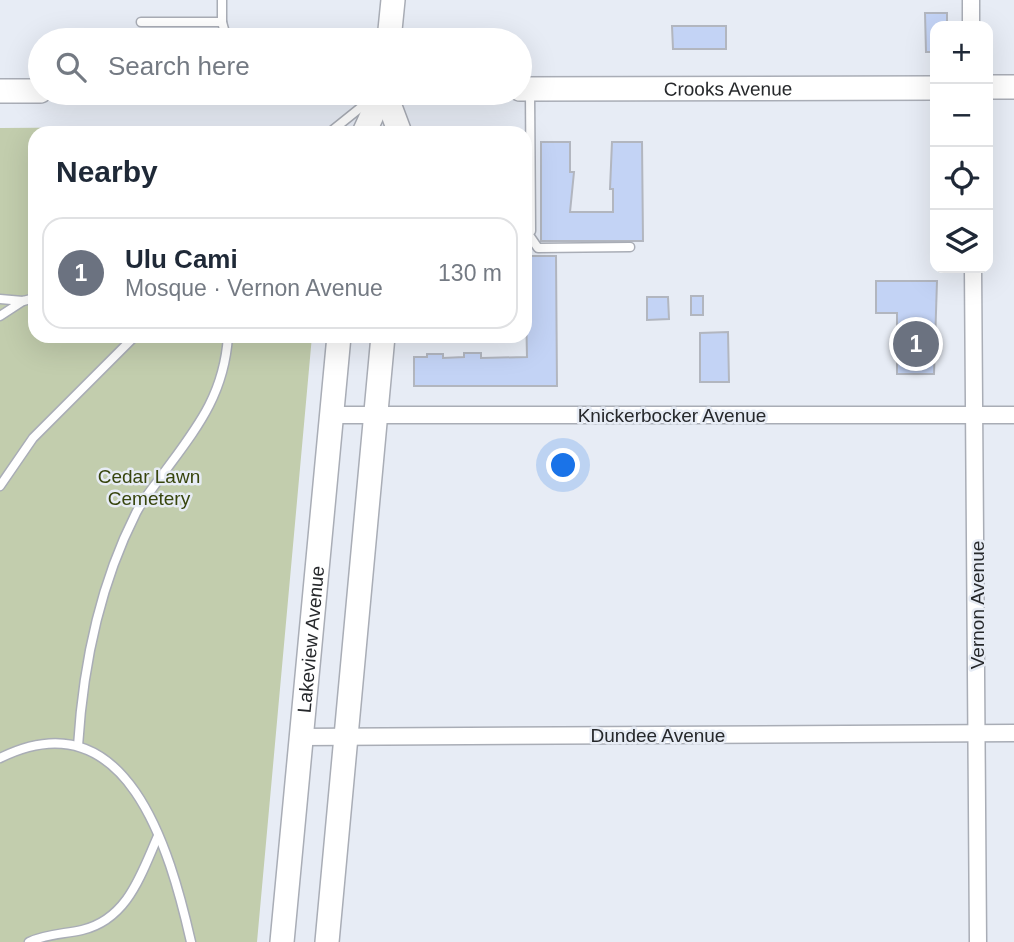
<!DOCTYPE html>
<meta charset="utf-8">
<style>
body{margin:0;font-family:Helvetica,sans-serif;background:#f6f6f7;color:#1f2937}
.controls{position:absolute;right:21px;top:21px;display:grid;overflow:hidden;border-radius:14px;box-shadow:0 7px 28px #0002}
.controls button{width:63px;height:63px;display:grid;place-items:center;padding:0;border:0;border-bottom:2px solid #e0e1e3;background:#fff;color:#1f2937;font:35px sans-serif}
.you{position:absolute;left:564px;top:466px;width:24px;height:24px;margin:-18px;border:5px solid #fff;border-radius:50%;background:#1a73e8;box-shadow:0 0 0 10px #1a73e833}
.badge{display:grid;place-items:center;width:46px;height:46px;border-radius:50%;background:#b45309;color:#fff;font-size:23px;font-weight:700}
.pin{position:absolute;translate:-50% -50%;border:4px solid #fff;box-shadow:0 2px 7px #0006}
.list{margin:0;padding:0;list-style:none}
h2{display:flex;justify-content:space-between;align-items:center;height:91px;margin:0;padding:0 28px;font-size:30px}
h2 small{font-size:23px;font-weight:400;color:#747a83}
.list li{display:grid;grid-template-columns:46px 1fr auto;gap:21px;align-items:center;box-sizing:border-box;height:112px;margin:0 14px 14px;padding:0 14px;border:2px solid #e0e1e3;border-radius:21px}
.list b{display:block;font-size:26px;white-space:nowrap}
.list p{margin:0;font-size:23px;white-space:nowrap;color:#747a83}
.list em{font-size:23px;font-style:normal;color:#747a83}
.icon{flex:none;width:38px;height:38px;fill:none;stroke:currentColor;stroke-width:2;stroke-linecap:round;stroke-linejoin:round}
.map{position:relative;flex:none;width:1014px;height:942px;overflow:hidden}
.search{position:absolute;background:#fff;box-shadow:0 7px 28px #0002;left:28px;top:28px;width:504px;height:77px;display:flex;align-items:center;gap:18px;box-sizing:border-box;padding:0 24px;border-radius:38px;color:#747a83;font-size:26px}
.panel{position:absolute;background:#fff;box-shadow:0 7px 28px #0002;left:28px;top:126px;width:504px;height:217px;border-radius:21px}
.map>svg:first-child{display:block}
.green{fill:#c2cdad}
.building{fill:#c3d3f5;stroke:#b2b6bf;stroke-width:2}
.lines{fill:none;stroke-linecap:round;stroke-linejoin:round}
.lane-casing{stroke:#a9adb6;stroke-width:11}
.street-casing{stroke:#a9adb6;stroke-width:19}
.secondary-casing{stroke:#a9adb6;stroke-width:26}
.lane{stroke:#fff;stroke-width:8}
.street{stroke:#fff;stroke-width:16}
.secondary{stroke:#fff;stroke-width:23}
.labels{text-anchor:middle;stroke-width:5;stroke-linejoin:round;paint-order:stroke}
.street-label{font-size:19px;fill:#26282b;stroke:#e7ecf5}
.park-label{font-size:19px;fill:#37450d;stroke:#e7ecf5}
</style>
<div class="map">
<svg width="1014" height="942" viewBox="0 0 1014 942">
<rect width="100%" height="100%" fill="#e7ecf5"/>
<path class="green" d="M290,126L297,133H35V336H312L257,942H0V128Z"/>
<g class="building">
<path d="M925,13H947V26H935V52H926Z"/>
<path d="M672,26H726V49H673Z"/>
<path d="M541,142H570V172H574L570,212H613V189H610L612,142H642L643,241H541Z"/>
<path d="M525,256H556L557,386H414V357H427V354H443V358L464,357V353H481V358L527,357Z"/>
<path d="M876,281H937L934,374H897V313H876Z"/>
<rect x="691" y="296" width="12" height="19"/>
<path d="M647,297H668L669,319L647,320Z"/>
<path d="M728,332L729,382H700V333Z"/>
</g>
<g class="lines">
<g class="lane-casing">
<g id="lane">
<path d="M141,22H222V0"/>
<path d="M222,22L227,40"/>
<path d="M329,133L370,100"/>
<path d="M529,235L538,248L630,247"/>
<path d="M525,236L531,231L530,92"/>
<path d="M0,299L23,301L35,298"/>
<path d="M0,316L23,301"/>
<path d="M0,486L33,438L135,336"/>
<path d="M78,746C83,665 99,586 136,513C142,501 152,489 160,478C195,430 224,397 228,336"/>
<path d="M0,758C127,695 170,850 191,942"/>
<path d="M29,942C46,934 64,934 82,930C128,919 141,874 158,836"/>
</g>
</g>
<g class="street-casing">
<g id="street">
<path d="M971,26V0"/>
<path d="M973,268L978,942"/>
<path d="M331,415H1014"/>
<path d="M301,737L1014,733"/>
</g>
</g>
<g class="secondary-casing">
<g id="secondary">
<path d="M389,40L393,0"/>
<path d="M988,87H1014"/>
<path id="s1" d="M520,89L935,88"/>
<path d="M0,91H40"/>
<path d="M385,93L400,133"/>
<path d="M364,133L382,93"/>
<path id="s2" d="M282,942L339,336"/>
<path d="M327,942L383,336"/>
</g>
</g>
<use href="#lane" class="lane"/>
<use href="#street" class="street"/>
<use href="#secondary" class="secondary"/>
</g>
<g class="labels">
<g class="street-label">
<text dy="7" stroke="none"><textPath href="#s1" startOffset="208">Crooks Avenue</textPath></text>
<text x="672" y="422">Knickerbocker Avenue</text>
<text transform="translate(977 605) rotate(-90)" y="7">Vernon Avenue</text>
<text dy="7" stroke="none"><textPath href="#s2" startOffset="304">Lakeview Avenue</textPath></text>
<text x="658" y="742">Dundee Avenue</text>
</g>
<g class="park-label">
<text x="149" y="483">Cedar Lawn<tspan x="149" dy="22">Cemetery</tspan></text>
</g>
</g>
</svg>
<div class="controls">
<button>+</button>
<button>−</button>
<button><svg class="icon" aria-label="locate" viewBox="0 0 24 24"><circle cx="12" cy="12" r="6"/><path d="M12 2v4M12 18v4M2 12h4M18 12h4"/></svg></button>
<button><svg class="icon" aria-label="layers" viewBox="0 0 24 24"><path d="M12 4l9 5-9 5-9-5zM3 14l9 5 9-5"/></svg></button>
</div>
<div class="you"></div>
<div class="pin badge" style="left:916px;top:344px;background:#6b7280">1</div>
<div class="search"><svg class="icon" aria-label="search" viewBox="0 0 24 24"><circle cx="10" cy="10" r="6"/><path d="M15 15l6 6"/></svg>Search here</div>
<section class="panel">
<h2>Nearby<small></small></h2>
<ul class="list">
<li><span class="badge" style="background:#6b7280">1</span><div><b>Ulu Cami</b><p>Mosque · Vernon Avenue</p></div><em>130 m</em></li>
</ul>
</section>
</div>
